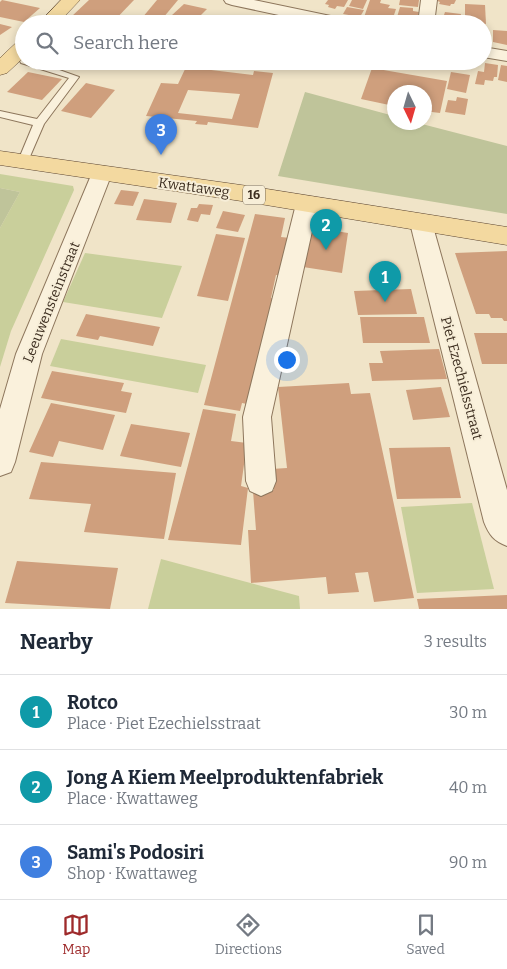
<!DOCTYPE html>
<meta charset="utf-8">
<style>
body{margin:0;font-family:Bitter,serif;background:#f2f2f3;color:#1f2937}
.compass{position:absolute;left:387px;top:85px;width:45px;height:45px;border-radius:50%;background:#fff;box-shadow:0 2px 8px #0003;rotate:175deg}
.you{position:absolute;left:286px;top:359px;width:18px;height:18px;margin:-12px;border:4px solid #fff;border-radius:50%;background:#1a73e8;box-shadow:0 0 0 8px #1a73e833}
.badge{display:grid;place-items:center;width:32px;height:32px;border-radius:50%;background:#9e2a2b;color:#fff;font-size:16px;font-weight:700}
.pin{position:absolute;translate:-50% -41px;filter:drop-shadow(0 1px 2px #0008)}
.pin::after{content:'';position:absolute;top:26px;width:18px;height:15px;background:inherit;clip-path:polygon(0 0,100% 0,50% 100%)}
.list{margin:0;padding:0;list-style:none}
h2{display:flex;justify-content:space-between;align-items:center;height:65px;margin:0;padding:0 20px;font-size:21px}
h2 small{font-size:16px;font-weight:400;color:#747a83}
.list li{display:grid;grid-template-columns:32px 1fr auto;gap:15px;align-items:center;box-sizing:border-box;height:75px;padding:0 20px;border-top:1px solid #e0e1e3}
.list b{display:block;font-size:19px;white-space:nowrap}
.list p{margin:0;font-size:16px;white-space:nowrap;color:#747a83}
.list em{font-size:16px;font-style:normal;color:#747a83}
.icon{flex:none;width:28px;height:28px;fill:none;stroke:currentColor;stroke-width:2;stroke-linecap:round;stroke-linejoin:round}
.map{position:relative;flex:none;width:507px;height:609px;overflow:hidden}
.search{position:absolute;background:#fff;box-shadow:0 2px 8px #0003;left:15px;right:15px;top:15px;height:55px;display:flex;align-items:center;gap:12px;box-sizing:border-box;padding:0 18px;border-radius:28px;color:#747a83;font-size:19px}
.sheet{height:290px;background:#fff}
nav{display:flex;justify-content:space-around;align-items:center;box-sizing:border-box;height:70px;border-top:1px solid #e0e1e3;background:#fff;font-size:14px;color:#747a83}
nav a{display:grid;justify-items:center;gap:2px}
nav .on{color:#9e2a2b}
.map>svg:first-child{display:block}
.green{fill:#c9cf9b}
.cemetery{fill:#bfc49a}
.building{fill:#cf9f7d;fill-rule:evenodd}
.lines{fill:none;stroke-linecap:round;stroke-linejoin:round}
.service-casing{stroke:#8d765c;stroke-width:2}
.minor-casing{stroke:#8d765c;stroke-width:2}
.primary-casing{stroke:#5b4430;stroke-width:1}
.service{fill:#faf1dc;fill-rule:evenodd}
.minor{fill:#faf1dc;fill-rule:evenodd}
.primary{fill:#f3d9a0;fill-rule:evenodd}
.labels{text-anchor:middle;stroke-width:4;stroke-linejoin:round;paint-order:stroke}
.shield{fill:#f7eed8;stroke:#756857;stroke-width:1}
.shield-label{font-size:12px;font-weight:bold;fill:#3d2e20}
.street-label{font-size:14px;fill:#3d2e20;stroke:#f7eed8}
</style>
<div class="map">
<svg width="507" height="609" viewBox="0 0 507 609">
<rect width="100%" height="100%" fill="#f0e4c8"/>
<g class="green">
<path d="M0,174L73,186L74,190L11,331L0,367V228L20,192L0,188Z"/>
<path d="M85,253L182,266L162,318L63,302Z"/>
<path d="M61,339L206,365L198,393L50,366Z"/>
<path d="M472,503L494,589L417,593L401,507Z"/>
<path d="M161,559L299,596L300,609H148Z"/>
</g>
<g class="cemetery">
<path d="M305,92L394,116V122L418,123L507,146V214L278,176Z"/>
<path d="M0,188L20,192L0,228Z"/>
</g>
<g class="building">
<path d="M2,0L40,8L24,22L0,17V2Z"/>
<path d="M89,0H134L111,24L71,17Z"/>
<path d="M157,0H178L158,24H137Z"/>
<path d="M328,0H348L344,7L337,6L335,9L328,7L329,5L325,4Z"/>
<path d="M352,0H367L363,9L349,6Z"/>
<path d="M370,0H381L380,3L390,5L388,8L396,9L391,24L363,20Z"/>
<path d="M400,0H419L418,7L399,5Z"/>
<path d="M435,0H456L454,4H451L450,6L439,4L440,2Z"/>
<path d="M184,4L207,9L193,23L171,16Z"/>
<path d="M465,4L485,5L486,24L465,22Z"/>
<path d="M347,7L364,10L360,17L343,14Z"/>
<path d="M400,7L413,8V11L419,12L416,24H395Z"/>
<path d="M445,12L461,14L460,20H462V24H441Z"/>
<path d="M0,24L12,27L0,35Z"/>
<path d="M493,30L507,31V45L493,42Z"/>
<path d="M391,61H421L420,69L390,65Z"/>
<path d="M485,63L498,65L497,77H494L493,81L485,80L484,85L475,84L478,71L484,72Z"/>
<path d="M501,65L507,66V82L498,80Z"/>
<path d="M186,67L253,75L254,71L273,73L258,128L208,122L207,125L195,124L197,121L146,116L161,83L178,84ZM188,90L240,94L232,119L178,113Z"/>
<path d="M372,68L447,81L440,113L424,111V92H394V106L361,99Z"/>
<path d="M28,72L62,79L42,100L7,92Z"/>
<path d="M451,72L470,75L466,93L447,89Z"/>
<path d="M86,83L115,90L91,118L61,111Z"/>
<path d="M457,97L468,99L465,115L445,112L448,100L456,101Z"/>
<path d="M121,190L139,192L133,206L114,204Z"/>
<path d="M144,199L177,203L171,223L136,220Z"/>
<path d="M199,204L213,205L210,215L201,214L198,222L187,220L191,208H197Z"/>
<path d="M223,211L245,215L238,232L216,228Z"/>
<path d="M255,214L285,218L281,237L290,238L281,276L276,275L271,298L276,299L266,348L260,347L247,404L242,403L240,411L204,405Z"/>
<path d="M311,227L348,233L342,273L303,267Z"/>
<path d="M216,234L245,238L228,301L197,296Z"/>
<path d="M507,251V321H504L502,318H491L489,314H476L455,253Z"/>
<path d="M411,289L417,314L358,315L354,291Z"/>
<path d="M86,314L160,327L153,346L100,336L98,340L76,336Z"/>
<path d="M360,317H424L430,343H363Z"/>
<path d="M474,333H507V364H482Z"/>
<path d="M439,349L447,379L372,381L369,363H383L380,351Z"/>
<path d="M52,371L124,383L121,391L132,393L126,413L41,398Z"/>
<path d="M349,383L351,394L370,393L414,598L374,602L368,572L355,573L359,592L328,594L326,577L251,583L248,530H256L253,491L274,490L271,469L287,468L278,387Z"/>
<path d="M441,387L450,417L413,420L406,390Z"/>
<path d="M51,403L115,415L103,450L59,441L53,457L29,452Z"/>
<path d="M203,409L236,414L231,441L247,443L241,486L248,488L241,545L168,540Z"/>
<path d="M131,424L190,433L181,467L120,456Z"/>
<path d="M450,447L461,498L397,499L389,448Z"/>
<path d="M41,462L176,473L164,539L84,532L91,504L29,499Z"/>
<path d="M17,561L118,568L110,609L5,603Z"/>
<path d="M507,595V609H419L417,599Z"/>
</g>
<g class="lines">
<g class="service-casing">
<path id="service" d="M24,58V61H34L79,77L44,124L28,161L23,164L18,161L33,125L0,117V111L37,119L69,78L21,63L20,61Z"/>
</g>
<g class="minor-casing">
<g id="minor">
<path d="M224,0H254L345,19L351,21L353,24H321L232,5L226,3Z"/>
<path d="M421,0H437L434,24H418Z"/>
<path d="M483,47L507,51V61L483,57Z"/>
<path d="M102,166L109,168L112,173L42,354L15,462L11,472L0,476V409L16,354L92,173L95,168Z"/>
<path d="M307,196L315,199L318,204L271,417L276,481L272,491L261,496L250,491L246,481L243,417L296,204L299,199Z"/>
<path d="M421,215L429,217L432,223L507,490V546C494,541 489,535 484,522L410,223L413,217Z"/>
</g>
</g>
<g class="primary-casing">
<g id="primary">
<path d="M61,0H80L57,24H38Z"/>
<path d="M24,40V57L7,73L0,75V58L17,42Z"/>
<path d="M0,151L248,186L507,227V245L248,202L0,165Z"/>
</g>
</g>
<use href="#service" class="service"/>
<use href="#minor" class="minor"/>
<use href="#primary" class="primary"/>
</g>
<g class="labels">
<rect class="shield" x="243" y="185.5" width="22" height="19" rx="4"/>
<g class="shield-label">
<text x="254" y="199">16</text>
</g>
<g class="street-label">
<text transform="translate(194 187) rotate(8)" y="5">Kwattaweg</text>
<text transform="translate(51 302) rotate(-68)" y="5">Leeuwensteinstraat</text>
<text transform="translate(462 378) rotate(75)" y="5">Piet Ezechielsstraat</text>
</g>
</g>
</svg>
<svg class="compass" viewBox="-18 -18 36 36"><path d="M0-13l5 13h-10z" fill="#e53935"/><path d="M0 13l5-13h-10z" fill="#747a83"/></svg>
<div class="you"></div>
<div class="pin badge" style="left:385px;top:302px;background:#0f9aa8">1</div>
<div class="pin badge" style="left:326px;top:250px;background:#0f9aa8">2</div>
<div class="pin badge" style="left:161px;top:155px;background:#3f7fe0">3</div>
<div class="search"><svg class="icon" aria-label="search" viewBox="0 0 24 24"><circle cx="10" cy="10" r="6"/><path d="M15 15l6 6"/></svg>Search here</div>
</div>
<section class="sheet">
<h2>Nearby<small>3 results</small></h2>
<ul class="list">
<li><span class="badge" style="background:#0f9aa8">1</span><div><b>Rotco</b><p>Place · Piet Ezechielsstraat</p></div><em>30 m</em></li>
<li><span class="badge" style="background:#0f9aa8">2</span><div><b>Jong A Kiem Meelproduktenfabriek</b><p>Place · Kwattaweg</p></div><em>40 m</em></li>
<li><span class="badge" style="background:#3f7fe0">3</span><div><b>Sami's Podosiri</b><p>Shop · Kwattaweg</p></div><em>90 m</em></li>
</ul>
</section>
<nav>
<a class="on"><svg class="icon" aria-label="map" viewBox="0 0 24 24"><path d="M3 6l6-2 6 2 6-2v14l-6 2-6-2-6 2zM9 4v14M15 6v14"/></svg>Map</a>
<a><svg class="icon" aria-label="directions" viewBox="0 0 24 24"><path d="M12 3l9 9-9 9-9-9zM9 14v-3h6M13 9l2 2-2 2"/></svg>Directions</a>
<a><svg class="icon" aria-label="saved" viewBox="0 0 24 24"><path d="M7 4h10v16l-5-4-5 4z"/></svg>Saved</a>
</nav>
